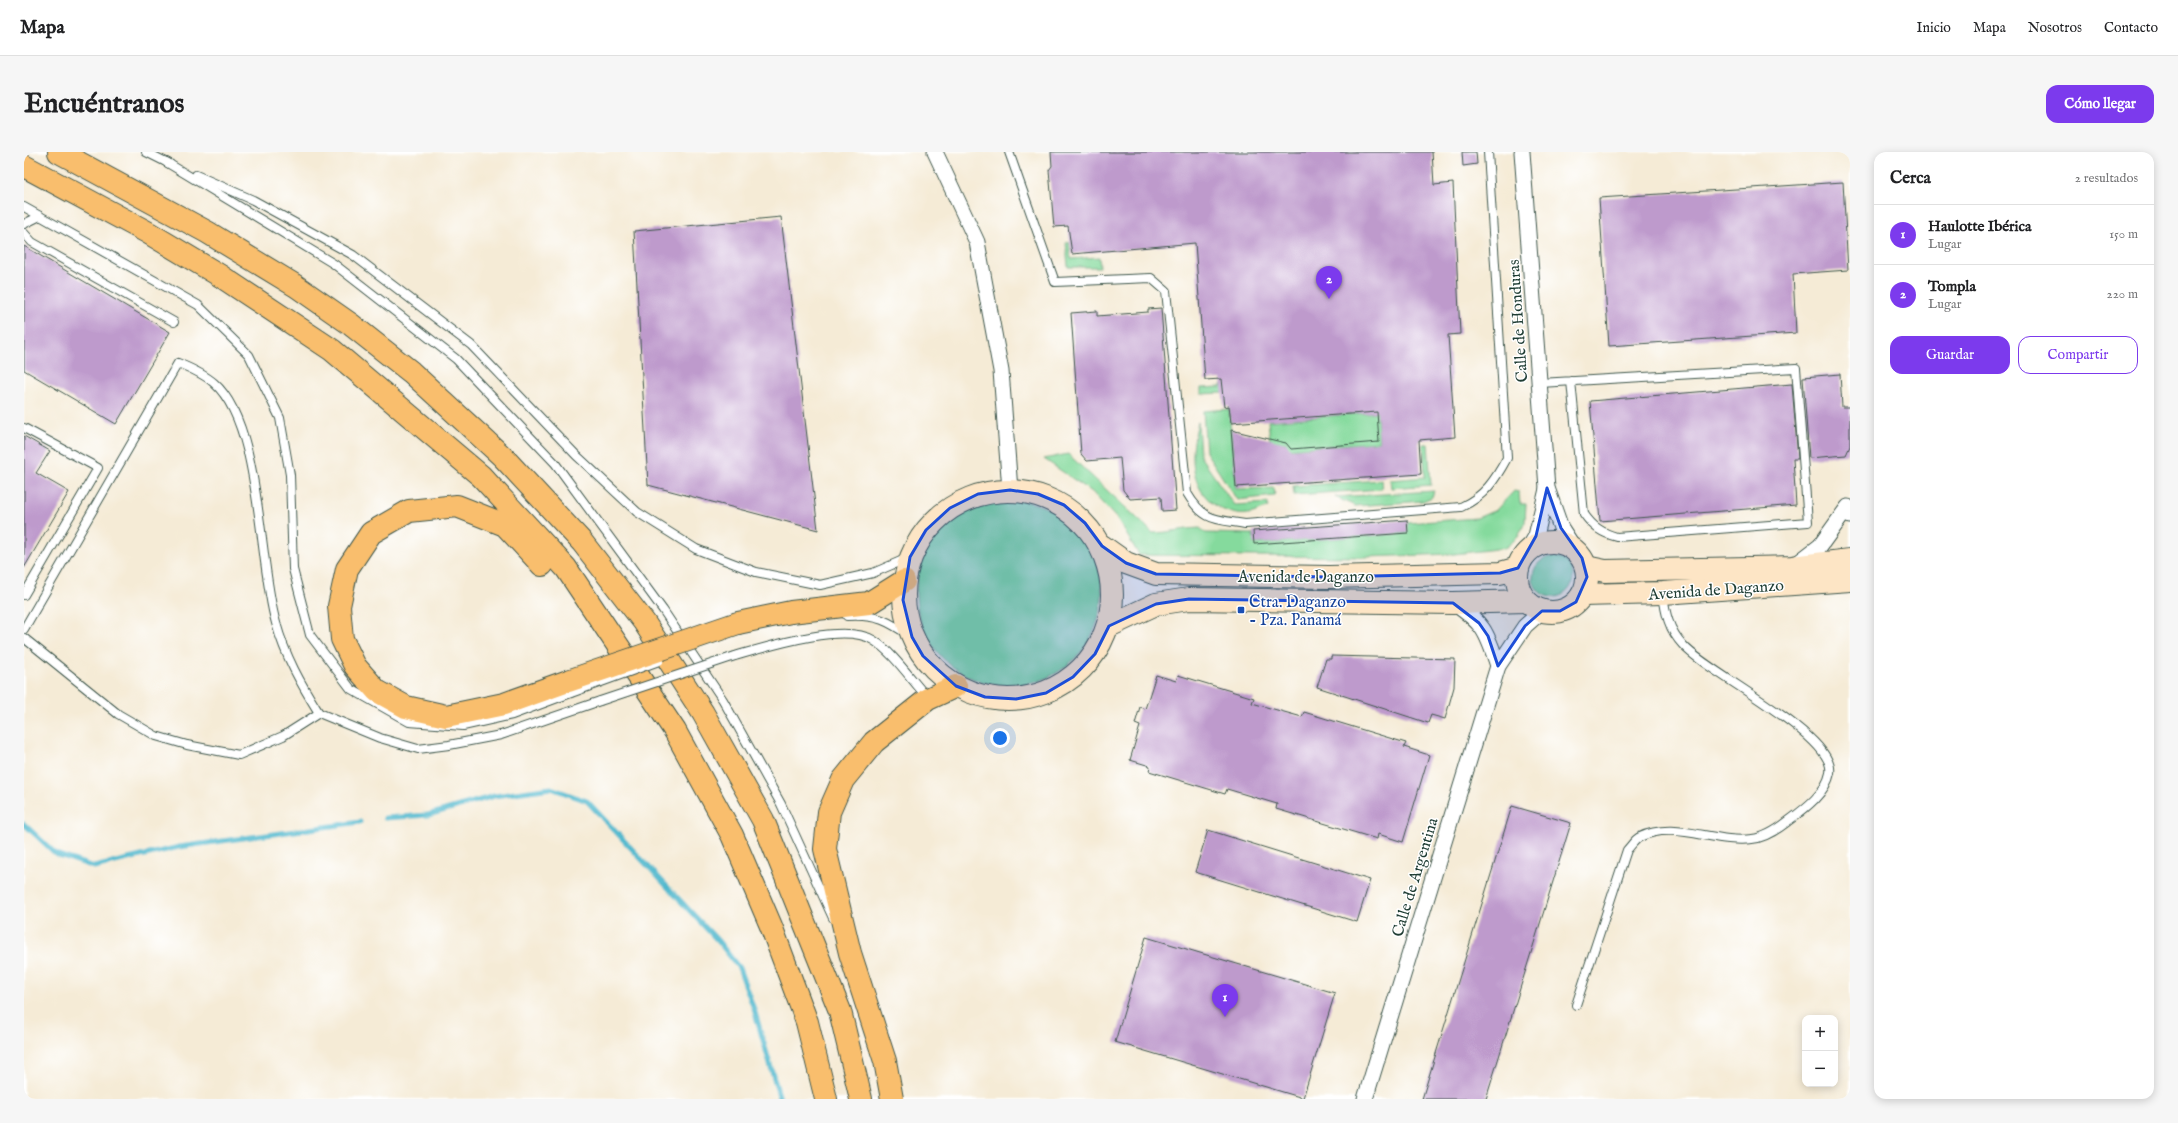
<!DOCTYPE html>
<html lang="es">
<meta charset="utf-8">
<style>
body{margin:0;font-family:"IM FELL English",serif;background:#f6f6f6;color:#202124}
.controls{position:absolute;right:12px;bottom:12px;display:grid;overflow:hidden;border-radius:8px;box-shadow:0 2px 10px #0003}
.controls button{width:36px;height:36px;display:grid;place-items:center;padding:0;border:0;border-bottom:1px solid #e0e0e0;background:#fff;color:#202124;font:20px sans-serif}
.you{position:absolute;left:976px;top:586px;width:14px;height:14px;margin:-10px;border:3px solid #fff;border-radius:50%;background:#1a73e8;box-shadow:0 0 0 6px #1a73e833}
.badge{display:grid;place-items:center;width:26px;height:26px;border-radius:50%;background:#7c3aed;color:#fff;font-size:13px;font-weight:700}
.pin{position:absolute;translate:-50% -33px;filter:drop-shadow(0 1px 2px #0008)}
.pin::after{content:'';position:absolute;top:21px;width:14px;height:12px;background:inherit;clip-path:polygon(0 0,100% 0,50% 100%)}
.list{margin:0;padding:0;list-style:none}
h2{display:flex;justify-content:space-between;align-items:center;height:52px;margin:0;padding:0 16px;font-size:17px}
h2 small{font-size:13px;font-weight:400;color:#757577}
.list li{display:grid;grid-template-columns:26px 1fr auto;gap:12px;align-items:center;box-sizing:border-box;height:60px;padding:0 16px;border-top:1px solid #e0e0e0}
.list b{display:block;font-size:15px;white-space:nowrap}
.list p{margin:0;font-size:13px;white-space:nowrap;color:#757577}
.list em{font-size:13px;font-style:normal;color:#757577}
.actions{display:flex;gap:8px;padding:12px 16px}
.actions a{flex:1;padding:9px 0;border:1px solid #7c3aed;border-radius:12px;text-align:center;font-size:14px;color:#7c3aed}
.actions .main{background:#7c3aed;color:#fff}
.map{position:relative;flex:none;width:1826px;height:947px;overflow:hidden;border-radius:12px}
header{display:flex;align-items:center;gap:24px;box-sizing:border-box;height:56px;padding:0 20px;background:#fff;border-bottom:1px solid #e0e0e0}
header strong{font-size:19px}
nav{display:flex;gap:22px;margin-inline-start:auto;font-size:14px}
.intro{display:flex;align-items:center;justify-content:space-between;box-sizing:border-box;height:96px;padding:0 24px}
h1{margin:0;font-size:28px}
.button{padding:10px 18px;border-radius:12px;background:#7c3aed;color:#fff;font-size:14px;font-weight:700}
main{display:flex;gap:24px;padding:0 24px}
aside{flex:1;background:#fff;border-radius:12px;box-shadow:0 2px 10px #0003}
.map>svg:first-child{display:block}
.green{fill:#85da9d;stroke:#528c68}
.lines{fill:none;stroke-linecap:round;stroke-linejoin:round}
.stream{stroke:#4fb8cd;stroke-width:5}
.building{fill:#be9acc}
.lane-casing{stroke:#3f574c;stroke-width:10}
.street-casing{stroke:#3f574c;stroke-width:17}
.secondary-casing{stroke:#3f574c;stroke-width:24}
.highway-casing{stroke:#3f574c;stroke-width:24}
.lane{stroke:#fff;stroke-width:8}
.street{stroke:#fff;stroke-width:15}
.secondary{stroke:#fde5c5;stroke-width:22}
.highway{stroke:#f9be6d;stroke-width:22}
.lane-bridge-casing{stroke:#3f574c;stroke-width:10;stroke-linecap:butt}
.highway-bridge-casing{stroke:#3f574c;stroke-width:24;stroke-linecap:butt}
.lane-bridge{stroke:#fff;stroke-width:8}
.highway-bridge{stroke:#f9be6d;stroke-width:22}
.marked{fill:#1d4ed8;fill-opacity:0.2;stroke:#1d4ed8;stroke-width:3;stroke-linejoin:round}
.transit-dot{fill:#1a4fb4;stroke:#fff;stroke-width:1.5}
.labels{text-anchor:middle;stroke-width:3;stroke-linejoin:round;paint-order:stroke}
.street-label{font-size:16px;fill:#1f3d34;stroke:#fff}
.transit-label{font-size:16px;fill:#164399;stroke:#fff;text-anchor:start}
</style>
<header>
<strong>Mapa</strong>
<nav><a>Inicio</a><a>Mapa</a><a>Nosotros</a><a>Contacto</a></nav>
</header>
<div class="intro"><h1>Encuéntranos</h1><a class="button">Cómo llegar</a></div>
<main>
<div class="map">
<svg width="1826" height="947" viewBox="0 0 1826 947">
<rect width="100%" height="100%" fill="#fff"/>
<filter id="ink" filterUnits="userSpaceOnUse"><feTurbulence type="fractalNoise" baseFrequency=".025" numOctaves="2"/><feDisplacementMap in="SourceGraphic" scale="8" xChannelSelector="R" yChannelSelector="G"/><feConvolveMatrix kernelMatrix="1 2 1 2 8 2 1 2 1" color-interpolation-filters="sRGB"/></filter>
<filter id="wash" filterUnits="userSpaceOnUse"><feTurbulence type="fractalNoise" baseFrequency=".012" numOctaves="4" result="noise"/><feDisplacementMap in="SourceGraphic" scale="16" xChannelSelector="R" yChannelSelector="G"/><feGaussianBlur stdDeviation="0.9" result="paint"/><feColorMatrix in="noise" values="0 0 0 0 0 0 0 0 0 0 0 0 0 0 0 0 0 1.4 0 .05"/><feComposite in="paint" operator="in"/></filter>
<g filter="url(#wash)">
<rect width="100%" height="100%" fill="#f5ebd6"/>
<g class="green">
<path d="M1045,89L1047,107L1075,105L1076,115H1044L1042,90Z"/>
<path d="M1201,232V241L1177,242V236L1197,235V233Z"/>
<path d="M1205,257L1212,337L1250,336L1251,344L1213,348L1182,300L1179,259Z"/>
<path d="M1353,260L1355,290L1265,297L1262,291L1253,290L1247,299L1244,269Z"/>
<path d="M1174,270L1176,304L1210,353L1244,351V355C1238,358 1231,361 1224,362C1215,364 1202,360 1194,355C1164,337 1166,300 1174,270Z"/>
<path d="M1399,292H1404L1407,333L1367,336L1366,328L1401,325Z"/>
<path d="M1044,302L1129,381C1145,381 1160,376 1176,376L1182,381L1229,382L1230,392L1383,381V371L1453,366L1472,358L1490,339L1495,340L1496,352H1502L1501,370L1494,385L1481,396L1430,402L1340,405L1115,403L1094,368L1068,340L1020,307Z"/>
<path d="M1357,328L1358,337L1270,343L1269,334Z"/>
<path d="M1410,339L1408,345L1399,349L1331,354L1311,345Z"/>
<circle cx="985" cy="441" r="93"/>
<circle cx="1529" cy="425" r="20"/>
</g>
<g class="lines">
<g class="stream">
<path d="M361,666L404,663L470,644L527,636L563,649L695,790L715,816L730,857L756,947"/>
<path d="M0,672L32,702L70,715L155,695L336,670"/>
</g>
</g>
<g id="blocks">
<g class="building">
<path d="M1027,0H1408L1410,33L1429,31L1436,182L1424,183L1431,285L1395,288L1397,322L1212,335L1207,278L1262,291L1267,297L1355,290L1353,260L1207,271L1205,254L1200,255L1197,227L1181,228L1171,91L1048,102L1044,74L1030,75L1025,18L1028,14Z"/>
<path d="M1438,0H1452L1453,12L1439,14Z"/>
<path d="M1819,30L1824,118L1769,122L1772,181L1585,194L1575,46Z"/>
<path d="M757,65L794,378L624,333L610,79Z"/>
<path d="M0,94L146,180L92,272L0,218Z"/>
<path d="M1137,156L1152,358L1138,359L1137,345L1106,347L1099,338L1096,306L1063,309L1057,302L1047,161L1073,159V164L1124,160V157Z"/>
<path d="M1816,222L1818,255H1826V294L1822,303L1785,306L1779,225Z"/>
<path d="M1768,232L1774,307H1769L1772,353L1576,369L1566,249Z"/>
<path d="M0,284L26,299L12,321L45,340L0,416Z"/>
<path d="M1383,368L1384,381L1230,392L1229,379Z"/>
<path d="M1307,504L1431,507L1430,535L1421,567L1407,563L1404,571L1293,535L1302,507H1307Z"/>
<path d="M1132,523L1152,529L1154,523L1230,546L1228,551L1278,565L1280,560L1382,591L1380,595L1405,603L1379,690L1354,682L1353,687L1252,657L1253,652L1203,637L1201,642L1125,619L1126,614L1106,608L1116,574L1111,572L1116,555L1121,557Z"/>
<path d="M1488,654L1547,671L1462,947H1398Z"/>
<path d="M1184,678L1346,728L1333,770L1171,720Z"/>
<path d="M1122,785L1311,841L1279,946L1091,890Z"/>
</g>
</g>
</g>
<g filter="url(#ink)">
<use href="#blocks" fill-opacity="0" stroke="#3f574c" stroke-width="1"/>
<g class="lines">
<g class="lane-casing">
<g id="lane">
<path d="M122,0L146,12"/>
<path d="M985,0L1031,130L1127,126L1142,139L1163,341C1180,370 1192,367 1221,372L1437,355C1461,344 1471,328 1483,306L1464,0"/>
<path d="M142,10L310,112L432,207L531,311L639,458L699,548L757,652L809,766"/>
<path d="M172,23L229,48L329,103L447,193L552,303L613,360L672,397L732,420L796,433L849,421L886,405"/>
<path d="M0,55L174,153L225,203L256,266L266,323L269,417L286,483L327,537L385,570L439,574L488,563L547,541"/>
<path d="M0,72L16,64"/>
<path d="M0,81L8,90L150,170"/>
<path d="M1516,231L1772,216L1784,370L1593,385C1578,381 1569,375 1560,362L1547,229"/>
<path d="M0,276L74,316L0,443"/>
<path d="M823,464C853,462 864,469 888,485"/>
<path d="M0,477L154,211C166,216 180,222 190,231C238,273 234,410 252,471C261,504 277,532 295,561"/>
<path d="M0,486L94,562L132,584L163,593L215,603L259,584L295,561L356,586L394,597L425,593L477,583L576,549"/>
<path d="M711,504C742,495 820,470 849,488C869,500 888,529 904,546"/>
<path d="M1552,853L1603,698C1607,694 1611,687 1616,685C1651,668 1691,692 1728,687C1740,686 1754,677 1763,670C1779,658 1802,642 1806,621C1813,584 1683,521 1659,493C1645,478 1641,461 1639,441"/>
</g>
</g>
<g class="street-casing">
<g id="street">
<path d="M911,0L953,90L977,219L986,338"/>
<path d="M1498,0L1523,336L1537,376L1552,399"/>
<path d="M1502,401L1512,384L1523,337"/>
<path d="M1770,414L1796,394L1824,355L1826,364"/>
<path d="M1429,451C1459,470 1463,480 1474,514"/>
<path d="M1341,947L1474,514L1501,474L1518,459"/>
</g>
</g>
<g class="secondary-casing">
<g id="secondary">
<circle cx="984" cy="443" r="104"/>
<circle cx="1528" cy="425" r="35"/>
<path d="M1078,394L1102,411L1132,422L1305,425L1476,421L1494,416"/>
<path d="M1562,415L1581,419L1768,415L1826,408"/>
<path d="M1558,443L1639,441L1826,428"/>
<path d="M1085,474L1132,452L1165,447L1429,451L1502,449"/>
</g>
</g>
<g class="highway-casing">
<g id="highway">
<path d="M35,0L183,80L272,134L325,171L387,220L479,305L558,390L620,470L679,561L739,668L816,859L837,947"/>
<path d="M0,14L123,80L195,123L308,198L457,324L542,416L651,579L708,683L747,774L783,870L802,947"/>
<path d="M518,413L481,373L433,354L385,359L347,381L323,417L315,454L318,487L331,514L353,539L382,555L422,564L480,552L544,529"/>
<path d="M714,471L767,460L845,451L880,429"/>
<path d="M868,947L861,909L826,801L801,697L805,660L819,628L850,590L904,547L932,534"/>
</g>
</g>
<use href="#lane" class="lane"/>
<use href="#street" class="street"/>
<use href="#secondary" class="secondary"/>
<use href="#highway" class="highway"/>
<g class="lane-bridge-casing">
<g id="lane-bridge">
<path d="M547,541L635,509"/>
<path d="M576,549L711,504"/>
</g>
</g>
<g class="highway-bridge-casing">
<path id="highway-bridge" d="M544,529L714,471"/>
</g>
<use href="#lane-bridge" class="lane-bridge"/>
<use href="#highway-bridge" class="highway-bridge"/>
</g>
</g>
<path class="marked" d="M1523,336L1537,376L1558,406L1563,425L1552,450L1536,459H1518L1501,474L1474,514L1464,484L1455,471L1429,451L1165,447L1132,452L1085,474L1071,502L1049,525L1022,541L992,547L961,545L932,534L899,504L888,485L879,448L886,405L902,378L926,356L954,342L986,338L1014,342L1040,353L1061,371L1078,394L1102,411L1132,422L1305,425L1476,421L1494,416L1512,384Z"/>
<rect class="transit-dot" x="1213" y="454" width="8" height="8" rx="2"/>
<g class="labels">
<g class="street-label">
<text transform="translate(1493 169) rotate(-94)" y="6">Calle de Honduras</text>
<text x="1282" y="430">Avenida de Daganzo</text>
<text transform="translate(1692 437) rotate(-4)" y="6">Avenida de Daganzo</text>
<text transform="translate(1390 725) rotate(-73)" y="6">Calle de Argentina</text>
</g>
<g class="transit-label">
<text x="1225" y="455">Ctra. Daganzo<tspan x="1225" dy="18">- Pza. Panamá</tspan></text>
</g>
</g>
</svg>
<div class="controls">
<button>+</button>
<button>−</button>
</div>
<div class="you"></div>
<div class="pin badge" style="left:1201px;top:865px">1</div>
<div class="pin badge" style="left:1305px;top:147px">2</div>
</div>
<aside>
<h2>Cerca<small>2 resultados</small></h2>
<ul class="list">
<li><span class="badge">1</span><div><b>Haulotte Ibérica</b><p>Lugar</p></div><em>150 m</em></li>
<li><span class="badge">2</span><div><b>Tompla</b><p>Lugar</p></div><em>220 m</em></li>
</ul>
<div class="actions"><a class="main">Guardar</a><a>Compartir</a></div>
</aside>
</main>
